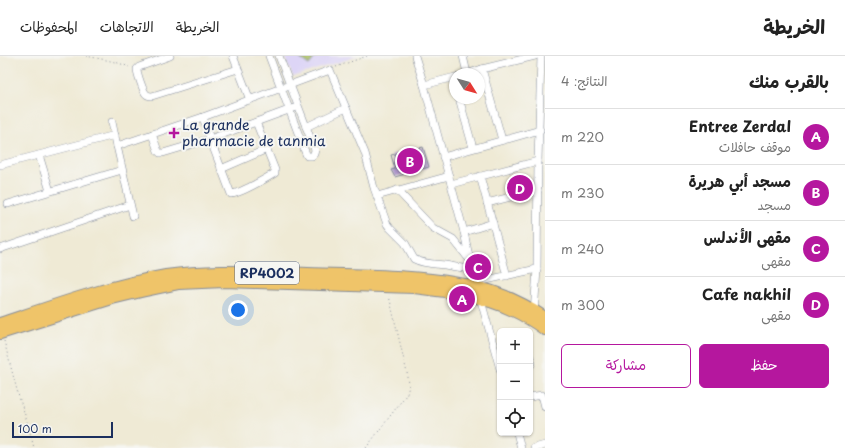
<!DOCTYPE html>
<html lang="ar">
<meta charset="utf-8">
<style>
body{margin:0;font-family:"Playpen Sans","Playpen Sans Arabic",sans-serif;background:#f2f2f2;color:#222;direction:rtl}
.controls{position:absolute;right:12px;bottom:12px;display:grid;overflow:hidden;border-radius:6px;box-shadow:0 1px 3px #0004}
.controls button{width:36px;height:36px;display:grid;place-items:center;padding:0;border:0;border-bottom:1px solid #e0e0e0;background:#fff;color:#222;font:20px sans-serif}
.compass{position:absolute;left:449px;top:12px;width:36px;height:36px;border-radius:50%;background:#fff;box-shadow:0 1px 3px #0004;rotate:127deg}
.scale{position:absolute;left:12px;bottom:10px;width:101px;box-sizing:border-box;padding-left:4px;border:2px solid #1b2f5e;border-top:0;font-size:11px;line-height:14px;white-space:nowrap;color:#1b2f5e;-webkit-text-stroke:3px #f6f6f2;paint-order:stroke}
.you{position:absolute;left:238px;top:254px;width:14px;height:14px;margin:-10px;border:3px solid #fff;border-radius:50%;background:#1a73e8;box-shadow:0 0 0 6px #1a73e833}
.badge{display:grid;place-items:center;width:26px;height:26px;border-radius:50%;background:#b5179e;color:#fff;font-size:13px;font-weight:700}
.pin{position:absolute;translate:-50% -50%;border:2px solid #fff;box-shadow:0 1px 4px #0006}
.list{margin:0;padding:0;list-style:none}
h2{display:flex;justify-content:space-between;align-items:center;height:52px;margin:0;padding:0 16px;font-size:17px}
h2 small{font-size:13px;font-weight:400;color:#767676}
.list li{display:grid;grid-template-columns:26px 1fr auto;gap:12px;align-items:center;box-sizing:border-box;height:56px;padding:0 16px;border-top:1px solid #e0e0e0}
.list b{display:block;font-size:15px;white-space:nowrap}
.list p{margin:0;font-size:13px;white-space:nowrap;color:#767676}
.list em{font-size:13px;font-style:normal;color:#767676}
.actions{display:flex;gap:8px;padding:12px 16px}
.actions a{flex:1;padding:9px 0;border:1px solid #b5179e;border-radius:6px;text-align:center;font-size:14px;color:#b5179e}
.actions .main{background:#b5179e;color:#fff}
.icon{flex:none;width:22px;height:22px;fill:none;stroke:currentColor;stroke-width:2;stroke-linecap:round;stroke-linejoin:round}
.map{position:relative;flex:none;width:545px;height:392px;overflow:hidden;direction:ltr}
header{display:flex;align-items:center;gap:24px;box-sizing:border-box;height:56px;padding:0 20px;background:#fff;border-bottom:1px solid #e0e0e0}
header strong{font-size:19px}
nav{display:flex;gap:22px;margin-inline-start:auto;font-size:14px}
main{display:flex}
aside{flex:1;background:#fff}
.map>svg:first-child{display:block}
.built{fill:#ddd5f6}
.green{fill:#aec266;stroke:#647862}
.building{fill:#b69fd3}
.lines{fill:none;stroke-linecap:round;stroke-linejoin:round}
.minor-casing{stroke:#858c9a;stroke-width:8}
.trunk-casing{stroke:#858c9a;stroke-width:14}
.path{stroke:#858c9a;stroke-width:1;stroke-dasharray:1 3;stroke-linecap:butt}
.minor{stroke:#fff;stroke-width:7}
.trunk{stroke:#efc469;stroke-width:12}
.poi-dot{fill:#b5179e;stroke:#f6f6f2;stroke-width:1.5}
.labels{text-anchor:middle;stroke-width:4;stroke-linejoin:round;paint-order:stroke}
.shield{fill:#f6f6f2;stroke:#5d6b8a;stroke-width:1}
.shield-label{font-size:13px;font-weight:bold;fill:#1b2f5e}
.poi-label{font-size:14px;fill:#1b2f5e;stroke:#f6f6f2;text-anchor:start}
</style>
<header>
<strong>الخريطة</strong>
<nav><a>الخريطة</a><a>الاتجاهات</a><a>المحفوظات</a></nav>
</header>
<main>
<aside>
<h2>بالقرب منك<small>النتائج: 4</small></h2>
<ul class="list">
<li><span class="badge">A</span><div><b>Entree Zerdal</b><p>موقف حافلات</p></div><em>220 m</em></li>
<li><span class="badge">B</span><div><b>مسجد أبي هريرة</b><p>مسجد</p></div><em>230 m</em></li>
<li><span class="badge">C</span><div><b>مقهى الأندلس</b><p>مقهى</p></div><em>240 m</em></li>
<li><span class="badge">D</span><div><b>Cafe nakhil</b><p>مقهى</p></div><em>300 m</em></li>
</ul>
<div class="actions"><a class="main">حفظ</a><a>مشاركة</a></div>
</aside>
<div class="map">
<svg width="545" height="392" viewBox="0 0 545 392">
<rect width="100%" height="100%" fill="#f6f6f2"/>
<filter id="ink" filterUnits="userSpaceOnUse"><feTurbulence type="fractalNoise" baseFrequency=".025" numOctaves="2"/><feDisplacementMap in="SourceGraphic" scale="8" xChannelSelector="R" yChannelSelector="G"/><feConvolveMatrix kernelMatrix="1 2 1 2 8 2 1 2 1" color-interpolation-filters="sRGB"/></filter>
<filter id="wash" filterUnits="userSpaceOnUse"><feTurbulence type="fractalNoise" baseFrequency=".012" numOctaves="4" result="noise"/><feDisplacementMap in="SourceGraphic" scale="16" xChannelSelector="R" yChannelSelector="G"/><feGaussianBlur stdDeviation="0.9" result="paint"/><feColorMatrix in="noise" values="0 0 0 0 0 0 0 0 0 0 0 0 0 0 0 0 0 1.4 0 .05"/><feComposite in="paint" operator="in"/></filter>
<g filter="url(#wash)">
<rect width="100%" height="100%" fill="#efead5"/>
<path class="built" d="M284,0H358L293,21Z"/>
<path class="green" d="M297,0H316L309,9Z"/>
<g id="blocks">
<path class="building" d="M423,91L429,111L395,121L391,114L395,113L391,99Z"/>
</g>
</g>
<g filter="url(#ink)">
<use href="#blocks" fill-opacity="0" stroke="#858c9a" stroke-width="1"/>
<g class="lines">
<g class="minor-casing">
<g id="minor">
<path d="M170,0L139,11L137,13C137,17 143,35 146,38C148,40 149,40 152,40L238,13"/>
<path d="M233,0L250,44"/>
<path d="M269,0L306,98L307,100H312L314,98L315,94L279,0"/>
<path d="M415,0L424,29L464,176L470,205L474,214L480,241L500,313"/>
<path d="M463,0L467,17"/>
<path d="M482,13L535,0"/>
<path d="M465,18L482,13L502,84"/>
<path d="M424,29L455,21"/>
<path d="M459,42L473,92"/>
<path d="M112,66L117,90"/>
<path d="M256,66L294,52"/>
<path d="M306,71L346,52"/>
<path d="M152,78L158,95L160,97H163L210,83L256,66L275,114V117C267,122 239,138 231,138L210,83L203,61"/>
<path d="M39,99L50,135"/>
<path d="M443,101L540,74"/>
<path d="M0,109L115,79"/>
<path d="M221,113L267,93"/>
<path d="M480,120L507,220"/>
<path d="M451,128L538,105"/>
<path d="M397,134L433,172L453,183L469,203"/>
<path d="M377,140L449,120"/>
<path d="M487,147L538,134"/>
<path d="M8,148L122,114"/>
<path d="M133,160L117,90L203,61L330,14L365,97L374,132L387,168L390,172L405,187L414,203C423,208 435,208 445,209C455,211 465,212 474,214"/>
<path d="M464,176L493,167"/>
<path d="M0,193L130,149"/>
<path d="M477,226L537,213"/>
<path d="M534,258L537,213L538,105L541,0"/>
<path d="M530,301L532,307L530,310"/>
<path d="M530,341L542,339L545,351"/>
<path d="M517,377L521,392"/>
<path d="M534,392L545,389"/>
</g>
</g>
<g class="trunk-casing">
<g id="trunk">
<path d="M0,268C54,250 109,230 166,220C213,213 260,217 308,218C358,220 409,219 458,228C465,229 472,230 479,232C503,238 525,249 545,262"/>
<path d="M0,277L112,242L141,235L179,227L224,225L414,231C448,235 482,239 513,254C524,259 535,266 545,273"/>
</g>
</g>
<g class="path">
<path d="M86,0C100,3 116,5 129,11"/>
<path d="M336,11L367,0"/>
<path d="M4,285L18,338L27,365L34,392"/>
<path d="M366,392L406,339C410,331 409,325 407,317L389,240"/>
</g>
<use href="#minor" class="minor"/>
<use href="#trunk" class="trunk"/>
</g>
</g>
<path class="poi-dot" d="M172 71h4v4h4v4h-4v4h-4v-4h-4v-4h4z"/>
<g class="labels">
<rect class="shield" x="235" y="206" width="64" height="22" rx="3"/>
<g class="shield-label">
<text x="267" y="222">RP4002</text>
</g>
<g class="poi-label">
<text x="182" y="74">La grande<tspan x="182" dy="16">pharmacie de tanmia</tspan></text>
</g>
</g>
</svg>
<div class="controls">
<button>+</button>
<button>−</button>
<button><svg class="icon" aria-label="locate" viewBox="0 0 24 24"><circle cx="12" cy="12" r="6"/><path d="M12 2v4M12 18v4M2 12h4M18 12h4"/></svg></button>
</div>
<svg class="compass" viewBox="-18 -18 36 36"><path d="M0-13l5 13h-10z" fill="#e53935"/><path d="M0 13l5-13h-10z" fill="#767676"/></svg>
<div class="scale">100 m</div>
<div class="you"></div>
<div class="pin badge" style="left:462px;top:243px">A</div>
<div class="pin badge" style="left:410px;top:105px">B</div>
<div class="pin badge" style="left:478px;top:211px">C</div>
<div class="pin badge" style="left:520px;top:132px">D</div>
</div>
</main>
